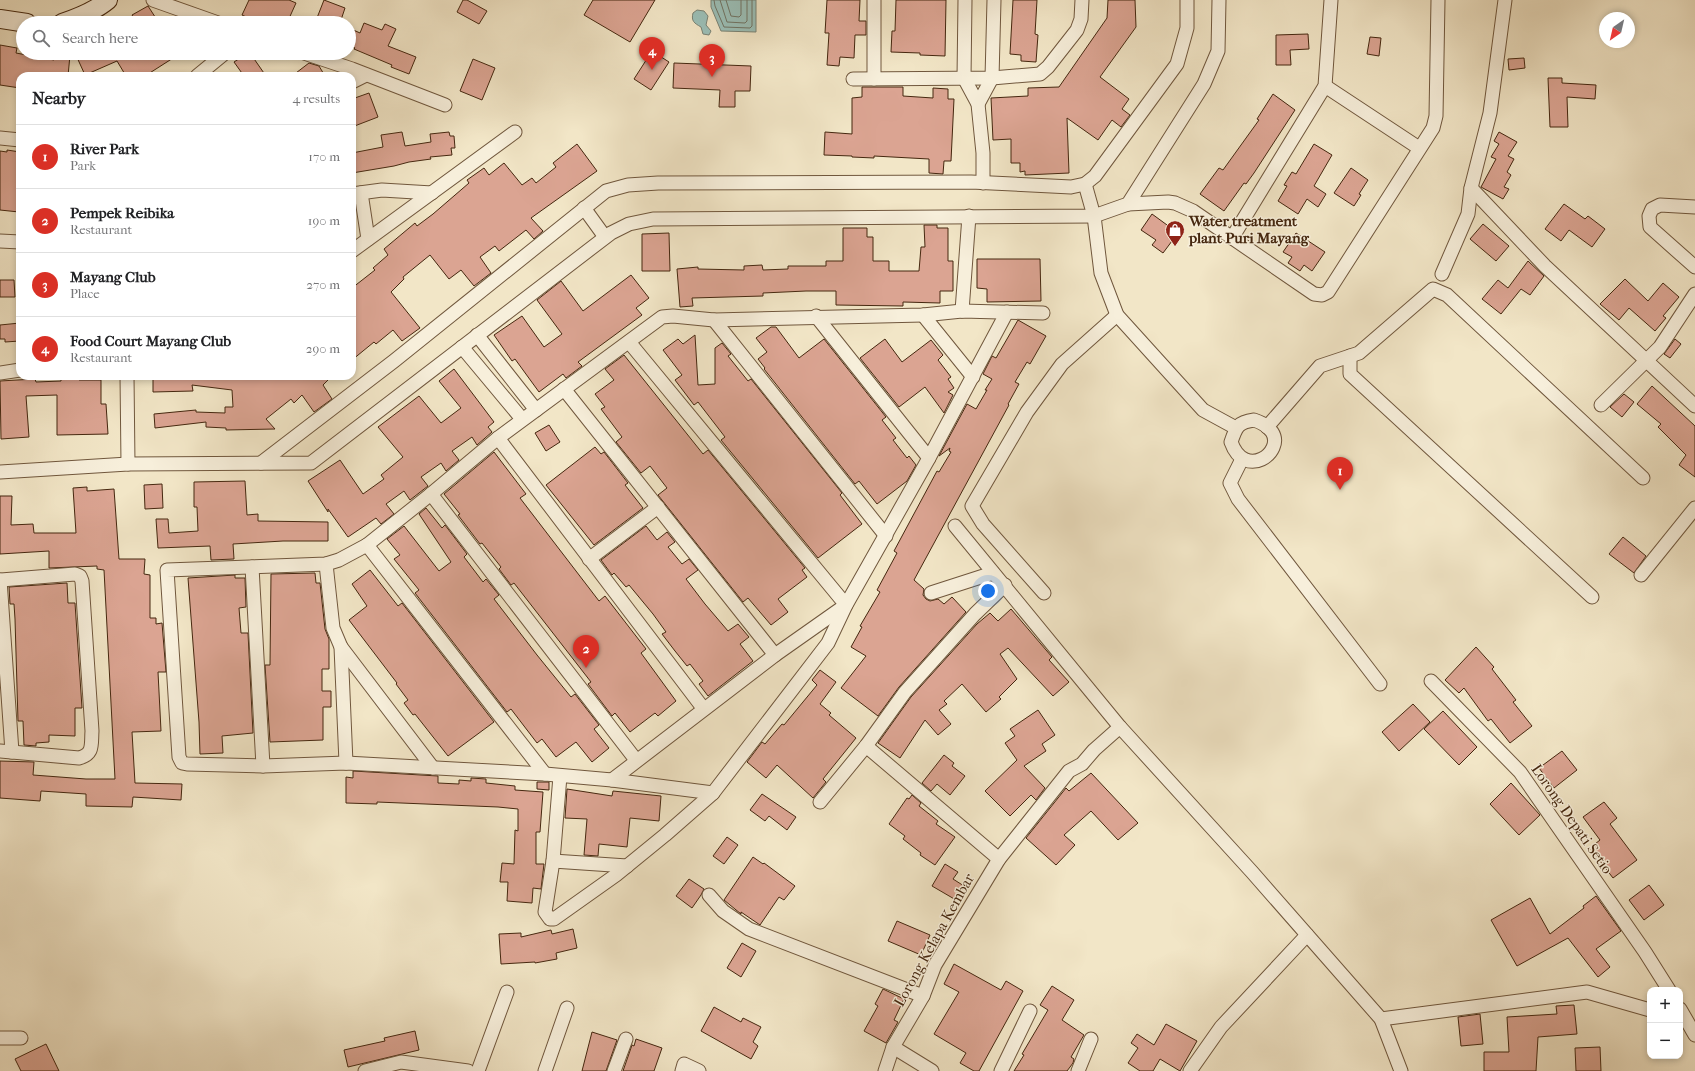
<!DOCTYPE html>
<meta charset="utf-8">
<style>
body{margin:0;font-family:"IM FELL French Canon",serif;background:#f6f6f6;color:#202124}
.controls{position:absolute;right:12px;bottom:12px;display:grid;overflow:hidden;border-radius:8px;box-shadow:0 2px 6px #0003}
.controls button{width:36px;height:36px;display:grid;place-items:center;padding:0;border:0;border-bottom:1px solid #e0e0e0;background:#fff;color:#202124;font:20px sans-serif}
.compass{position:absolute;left:1599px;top:12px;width:36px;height:36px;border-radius:50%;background:#fff;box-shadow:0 2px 6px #0003;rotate:214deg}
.you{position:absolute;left:988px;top:591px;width:14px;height:14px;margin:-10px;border:3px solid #fff;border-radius:50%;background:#1a73e8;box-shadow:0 0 0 6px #1a73e833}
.badge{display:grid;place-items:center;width:26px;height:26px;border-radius:50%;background:#d93025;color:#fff;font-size:13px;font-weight:700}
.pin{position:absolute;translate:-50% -33px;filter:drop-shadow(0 1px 2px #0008)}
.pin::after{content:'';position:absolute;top:21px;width:14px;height:12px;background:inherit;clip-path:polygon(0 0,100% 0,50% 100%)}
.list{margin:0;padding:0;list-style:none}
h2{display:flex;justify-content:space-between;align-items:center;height:52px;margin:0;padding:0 16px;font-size:17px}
h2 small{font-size:13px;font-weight:400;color:#757577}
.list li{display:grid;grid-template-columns:26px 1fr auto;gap:12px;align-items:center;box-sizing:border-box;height:64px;padding:0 16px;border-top:1px solid #e0e0e0}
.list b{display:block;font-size:15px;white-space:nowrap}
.list p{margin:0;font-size:13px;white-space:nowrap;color:#757577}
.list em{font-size:13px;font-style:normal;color:#757577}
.icon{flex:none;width:22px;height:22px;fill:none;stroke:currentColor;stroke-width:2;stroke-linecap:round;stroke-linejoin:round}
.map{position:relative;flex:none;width:1695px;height:1071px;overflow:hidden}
.search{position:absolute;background:#fff;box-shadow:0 2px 6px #0003;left:16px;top:16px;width:340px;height:44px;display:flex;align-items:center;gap:10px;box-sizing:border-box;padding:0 14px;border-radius:22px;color:#757577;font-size:15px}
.panel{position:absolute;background:#fff;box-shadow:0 2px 6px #0003;left:16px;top:72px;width:340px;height:308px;border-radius:12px}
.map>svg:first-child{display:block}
.water{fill:#9bbfb7;stroke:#798274}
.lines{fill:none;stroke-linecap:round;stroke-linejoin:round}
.shore{stroke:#707363;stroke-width:1}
.building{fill:#dba492;stroke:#45270f}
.street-casing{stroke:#70573d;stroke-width:15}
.secondary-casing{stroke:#45270f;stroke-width:20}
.street{stroke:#f7efdb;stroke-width:13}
.secondary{stroke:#f7efdb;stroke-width:18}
.labels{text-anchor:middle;stroke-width:3;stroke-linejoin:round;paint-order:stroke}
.poi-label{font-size:15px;font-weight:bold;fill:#45270f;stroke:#f7efdb;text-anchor:start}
.street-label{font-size:15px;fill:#45270f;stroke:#f7efdb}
</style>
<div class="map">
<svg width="1695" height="1071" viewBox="0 0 1695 1071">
<rect width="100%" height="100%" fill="#f2e6c7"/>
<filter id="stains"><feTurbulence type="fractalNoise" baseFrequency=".005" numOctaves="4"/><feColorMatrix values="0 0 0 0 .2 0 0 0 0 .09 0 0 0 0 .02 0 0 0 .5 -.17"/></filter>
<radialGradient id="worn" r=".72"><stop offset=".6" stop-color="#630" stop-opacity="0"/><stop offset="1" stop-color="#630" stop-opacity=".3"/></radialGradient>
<g class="water">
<path d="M711,0H756V32L721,31L711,7Z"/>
<path d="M697,10L704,11L708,16L706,25L711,31L709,35L703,34L701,27C694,23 691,21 693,13Z"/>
</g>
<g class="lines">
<g class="shore">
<path d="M714,0L715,6L724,27L750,28L752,26V0"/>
<path d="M720,0L727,22L745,23L747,21V0"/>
<path d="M726,0L731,16L739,17L741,15V0"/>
</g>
</g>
<g class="building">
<path d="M249,0H289L296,3L287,23H259L242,15Z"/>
<path d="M324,0L345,8L340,23H315Z"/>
<path d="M463,0H467L487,11L479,24L457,12Z"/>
<path d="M593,0H655L630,42L584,15Z"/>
<path d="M827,0H860L859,21H866V35H855L854,58L840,57L839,66L827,65L829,33H825Z"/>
<path d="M896,0H946L945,56L920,55V53L891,52L892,31H895Z"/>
<path d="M1013,0H1037L1035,34L1038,35L1036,62L1021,61V55L1010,54Z"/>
<path d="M1108,0H1135L1136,27L1100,77L1129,99L1122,109L1130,115L1121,127L1112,120L1098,140L1067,118L1069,173L1025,175V171L1020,172V163H1011V139L993,140L991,98L1028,96V88L1059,87L1107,18Z"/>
<path d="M148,6L159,23H137L132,15Z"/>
<path d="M364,23L382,30L385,24L396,29L388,46L416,57L409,74L391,67L392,65L354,49L355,48L349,45V28L360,33Z"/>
<path d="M1308,34L1309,49L1290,50L1291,65H1276V35Z"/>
<path d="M1370,37L1381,38L1379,56L1367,54Z"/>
<path d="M0,45L17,48L16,53L54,60L55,54L70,55L68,76H20V88L0,85Z"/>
<path d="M652,51L669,62L651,90L634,79Z"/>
<path d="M75,53H181L145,76H126L117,61L85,75Z"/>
<path d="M248,53H250L266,76H244L234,62Z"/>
<path d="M1524,58L1525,68L1509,70L1508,59Z"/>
<path d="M473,59L495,68L482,100L460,91Z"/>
<path d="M309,63L319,66L325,76H292Z"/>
<path d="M674,63L751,66L750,91H735V107H719L720,90L673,88Z"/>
<path d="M1548,78H1562V83L1596,85L1595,99L1567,97L1568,127H1550Z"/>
<path d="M862,87H903V96L933,98V88L948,89V99H954L951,161H944L943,174L929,173V159L874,156V158L852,157V156L824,155L825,132L852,134V98L862,97Z"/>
<path d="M369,93L378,117L352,127V99Z"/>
<path d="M1273,94L1295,110L1254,173L1246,184L1244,183L1224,211L1200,194L1219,168L1223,170L1259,120L1257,119Z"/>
<path d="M402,132L405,146L431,142L430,134L449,132L450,136H454L455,148H451L452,155L430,157L431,159L409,162L394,166L352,173V153L383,147L381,135Z"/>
<path d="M1499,132L1517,142L1508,156L1514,159L1507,172L1511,175L1504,187L1509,189L1503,199L1481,187L1496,159L1491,157L1499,144L1494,141Z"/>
<path d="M577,144L597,171L531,218L543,231L534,239L526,230L499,251L495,246L480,257L491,273L474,286L461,270L449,279L430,255L403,277L404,279L391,292L420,328L402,341L393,330L376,344L374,342L352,360V288L375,270L373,268L388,255L384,249L415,223L417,226L433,214L469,183L467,180L484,168L489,175L504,163L522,185L532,178L536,183L556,167L553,163Z"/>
<path d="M1314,144L1332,155L1314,186L1326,194L1318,207L1307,199L1298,214L1278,201L1287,186L1284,185L1292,172L1296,174Z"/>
<path d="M7,150L20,152L19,212L0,210V151L7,152Z"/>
<path d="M1351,168L1368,180L1359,194L1361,195L1354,206L1334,193Z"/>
<path d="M1564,204L1585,219L1588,216L1605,229L1592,247L1569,230L1561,241L1545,229Z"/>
<path d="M1152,214L1178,233L1163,253L1152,245L1156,240L1141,230Z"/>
<path d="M1483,224L1509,246L1496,261L1470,239Z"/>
<path d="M924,225H937V228H948V261H953V291H940V303L903,302V306L836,305V291H806L763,293V296L692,298L693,306L680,307L677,269L698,267V269L744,270V266L762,265L763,270L788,269V266H826V261H843V228H867V237H873V261H889V271H919L921,247H925Z"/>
<path d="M669,233L670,271H642V234Z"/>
<path d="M1296,233L1325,252L1312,271L1304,265L1300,271L1288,263L1292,257L1283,252Z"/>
<path d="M977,259H1040L1041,301L987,302V289L977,288Z"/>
<path d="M1528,261L1544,276L1530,295L1521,289L1501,314L1482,299L1498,280L1508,288Z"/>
<path d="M631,275L649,298L636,308L642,315L578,362L582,366L566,378L563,374L539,392L515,359L512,361L494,335L522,316L544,347L562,334L537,300L561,281L583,311Z"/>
<path d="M1625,279L1648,301L1663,283L1679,297L1663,316L1666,318L1655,331L1629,308L1619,320L1600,304Z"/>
<path d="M0,280H14L15,297H0Z"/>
<path d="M1018,320L1046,336L1030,364L1027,362L1015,382L1019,384L1008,404L1009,405L914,580L924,589L923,595L926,599L930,601L938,599L944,604L952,597L966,612L899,687L878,716L841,688L866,656L851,647L862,627L860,626L880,592L877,590L897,553L894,551L937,471L939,472L951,452L949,451L950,448L939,456L967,404L976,409L987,390H985L992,379L983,374L992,356L996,358Z"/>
<path d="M20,323V341L5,342V339H0V325Z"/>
<path d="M771,327H776L799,358L824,339L886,417L882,420L896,438L893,440L907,458L909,456L916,465L907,481L877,504L859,481L855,484L764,369L765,368L758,359L767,352L756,338Z"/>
<path d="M695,335L698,385L715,384V348L722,343L731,354L728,356L748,381L751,379L842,493L840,495L862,524L818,558L721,440L725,437L698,402L694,405L675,380L682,375L663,350L678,339L683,344Z"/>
<path d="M885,339L902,362L931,340L943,355L938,360L951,377L948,379L954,388L948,392L953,395L944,413L925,387L899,407L860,358Z"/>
<path d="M1675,339L1681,344L1670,358L1664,354Z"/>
<path d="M624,355L703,454L708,450L805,568L802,570L807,577L778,599L788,612L771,625L748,598L743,602L658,495L667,488L650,466L641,473L616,442L622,437L601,409L605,407L595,394L614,380L605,369Z"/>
<path d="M454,369L494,422L488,427L492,432L477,445L472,437L452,451L459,460L446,471L441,463L421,477L428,486L410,500L404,491L386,504L394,514L381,524L376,518L348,537L328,509V512L308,481L340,460L363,494L384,479L381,475L403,457L378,427L419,396L441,423L461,408L439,381Z"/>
<path d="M153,376H332L323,385L332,399L314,412L302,395L294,403L291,399L266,419L275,429L226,430V428L206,427V422L155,428L154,414L196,410V412L225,413V407H233L232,390L192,385L193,391L153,392Z"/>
<path d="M61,377H79V380H101V404H106L108,434L57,435V395L26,396L29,437L1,439L0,381L35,379L36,382L61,381Z"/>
<path d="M1652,386L1695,426V477L1679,465L1686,455L1658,427L1661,424L1637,404Z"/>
<path d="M1624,394L1634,402L1622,417L1610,407Z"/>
<path d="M549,425L560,442L546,451L535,433Z"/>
<path d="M595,447L601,454L604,452L628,483L625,485L643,508L594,545L546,485Z"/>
<path d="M494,452L526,494L520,498L599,601L605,596L646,649L641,653L676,701L658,716L655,713L630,732L615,713L612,716L588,684L591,682L514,583L511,585L499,569L501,567L482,543L480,544L458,515L460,514L444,494Z"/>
<path d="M245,481L247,515L258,514V521L328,522V541H283L233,544L234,559L211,560L210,546L158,548L156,519H168L169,533L198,531L197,507H194V482Z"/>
<path d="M162,484L163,508L145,509L144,485Z"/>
<path d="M87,487V491L114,489L119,559H145L144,574L150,575V618H156V624L162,623L166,672H158L161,731L132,732L135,783L182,784L181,800L133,797L132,807L86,806V794L41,791L40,801L0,798V761L34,762L33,775L86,779H115L104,570L97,569V566L49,568V551L0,554V496H12L11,525L33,524L34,533H76L73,488Z"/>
<path d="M426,508L442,528L445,525L467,554L464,557L483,582L486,579L499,595L494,599L537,655L571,697L575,694L599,725L594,729L609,748L592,762L576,742L556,757L542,739L537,743L511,709L507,712L415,593L419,590L394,559L400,555L387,539L404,526L439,571L451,562L419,514Z"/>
<path d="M646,526L657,540L667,532L675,542L668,547L682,564L689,559L698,570L686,579L705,604L728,631L738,624L749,637L740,644L753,661L708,696L699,684L703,681L690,664L687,666L675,651L662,634L666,632L653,614L629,585L626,587L614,573L612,575L601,560Z"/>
<path d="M1623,537L1646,556L1634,573L1609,554Z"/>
<path d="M370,570L398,606L402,603L494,722L448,756L415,714L413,715L404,703L408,700L396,684L397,683L349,620L367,606L352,584Z"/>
<path d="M315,573L316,583H320L325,629L329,639V669H322V691H331V707H323V740L270,742L265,665H270L271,574Z"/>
<path d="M235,575V578H245L246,607L239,608L241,633H248L253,733L222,736L223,753L200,754L199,722L188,578Z"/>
<path d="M67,583L68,603H75L82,708H75V736L49,735V742L36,743V746L24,745L23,721H18L15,619L14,604H10L9,587Z"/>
<path d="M1011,609L1052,657L1049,660L1069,682L1053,696L1008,648L1000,654L1017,679L999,697L1001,699L986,712L962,684L944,701L947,704L939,710L951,724L938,735L925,720L900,758L878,743L911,697L977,624L990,613L998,621Z"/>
<path d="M1476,647L1494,667L1492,669L1516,700L1513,702L1532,726L1510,743L1491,719L1488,721L1464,688L1459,693L1445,680Z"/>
<path d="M820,670L836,682L820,704L831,713L829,715L856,738L823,779L826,782L813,798L777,765L766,778L747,762L762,742L765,744L782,724L784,725L817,685L812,680Z"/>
<path d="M1413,704L1430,722L1399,751L1382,732Z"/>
<path d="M1038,710L1055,735L1042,744L1046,751L1024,766L1045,788L1036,800L1031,795L1010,816L985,791L1017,760L1005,743L1015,736L1010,729Z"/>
<path d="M1443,711L1477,747L1459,765L1424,729Z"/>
<path d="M1562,751L1577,770L1554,788L1539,768Z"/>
<path d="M944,755L954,763L952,766L965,776L950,795L937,784L931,791L922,783Z"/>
<path d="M353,771L438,776V783L459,784V780L471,781V778L486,779V783L515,786V790L543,792L540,832H536V864H544L541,889L533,888L532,903L507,901L508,882H500L502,863L514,864L515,830L518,831V809L498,807L377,802V804L346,803V777L353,778Z"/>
<path d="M1091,773L1138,823L1118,840L1091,811L1064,835L1075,845L1056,865L1026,838L1066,788L1069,791Z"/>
<path d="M537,782H549V790L537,789Z"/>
<path d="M1511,783L1540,815L1519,835L1490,804Z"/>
<path d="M567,789L612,796L613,791L661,796L659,821L630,818L627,847L599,844L598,856L584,855L587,819L565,818Z"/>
<path d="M762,794L796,817L787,830L769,816L765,821L750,810Z"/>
<path d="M912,795L921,803L919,806L938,821L936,824L955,837L935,865L920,855L921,853L903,839L905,836L889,824L907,798L909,799Z"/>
<path d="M1604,802L1617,818L1610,824L1637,860L1613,878L1590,848L1600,840L1583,817Z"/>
<path d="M727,837L738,845L724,864L713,856Z"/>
<path d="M753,857L763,864L764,863L795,886L784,900L779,897L760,925L741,912V914L724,900Z"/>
<path d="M945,864L958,872L953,879L964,886L956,900L932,886Z"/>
<path d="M689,879L704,889L701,895L692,908L676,896Z"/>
<path d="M1649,885L1664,905L1644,920L1629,900Z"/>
<path d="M1596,896L1621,931L1596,949L1610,967L1598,977L1568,938L1517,966L1491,920L1530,898L1550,934L1584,908L1583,906Z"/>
<path d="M897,921L930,935L921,955L888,941Z"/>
<path d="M573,929L577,948L556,953L557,959L535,963V962L501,964L499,934L521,933V937L551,930L552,934Z"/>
<path d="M742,943L756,951L741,977L727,968Z"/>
<path d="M954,964L1001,990L1006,981L1023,991L979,1071H974L960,1063L966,1053L934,1034L959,992L944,984Z"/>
<path d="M1052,986L1074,1000L1062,1020L1084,1035L1071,1057L1074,1059L1073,1063L1067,1071H1014L1024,1055L1022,1054L1048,1010L1040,1005Z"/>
<path d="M883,989L904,999L894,1020L898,1022L886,1043L864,1031L878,1006L875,1004Z"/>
<path d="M1574,1005L1577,1034L1538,1037L1536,1071H1484V1052H1509L1507,1017L1557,1014L1556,1006Z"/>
<path d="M714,1007L741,1022L743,1018L761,1027L753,1042L758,1046L751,1059L701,1031Z"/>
<path d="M1480,1014L1483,1044L1461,1046L1458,1017Z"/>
<path d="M1166,1024L1197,1041L1180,1071L1160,1059L1153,1071H1140L1128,1063L1138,1048L1131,1043L1137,1034L1154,1045Z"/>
<path d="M415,1031L419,1050L348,1067L344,1050L385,1041L384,1038Z"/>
<path d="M592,1032L617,1040L606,1071H582Z"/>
<path d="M636,1039L662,1048L654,1071H623L632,1045L634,1046Z"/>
<path d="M46,1044L59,1071H21L15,1059Z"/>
<path d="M1600,1047L1601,1071H1576L1575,1048Z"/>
</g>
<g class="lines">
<g class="street-casing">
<g id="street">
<path d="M153,0L218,23"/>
<path d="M965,0L964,78L978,104L983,153V183"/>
<path d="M304,53L352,69L445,105"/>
<path d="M197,76L225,53"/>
<path d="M853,79L992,78L1040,74L1048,67L1077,30L1081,19L1082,0"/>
<path d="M874,79V0"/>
<path d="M352,82L366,75"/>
<path d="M1325,86L1419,148"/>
<path d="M978,104L992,78L994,0"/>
<path d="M0,138L20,140"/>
<path d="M1085,184L1094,216L1101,273L1117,315L1203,410L1236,428"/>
<path d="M1471,188L1545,266L1695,406"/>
<path d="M361,193L368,239"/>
<path d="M352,194L382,190L432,193"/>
<path d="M1128,204L1168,202L1175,203L1193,211L1314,294L1322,295L1328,292L1433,128L1436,116L1438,0"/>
<path d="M1695,207L1660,205L1652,209L1649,216L1650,227L1695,267"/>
<path d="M584,208L605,237"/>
<path d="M1232,238L1325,86L1331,0"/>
<path d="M0,241L20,242"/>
<path d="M352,251L515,132"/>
<path d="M1442,274L1468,214L1471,188L1490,113L1505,0"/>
<path d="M962,311L969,216"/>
<path d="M923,315L973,377"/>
<path d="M816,316L929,458"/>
<path d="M714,320L886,536"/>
<path d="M477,335L536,410"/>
<path d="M462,347L522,419"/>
<path d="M1350,356V374L1592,597"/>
<path d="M0,373L20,370"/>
<path d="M127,376L128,464"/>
<path d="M564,389L775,655"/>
<path d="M1601,405L1660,347L1695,294"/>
<path d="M1254,420C1260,422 1268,426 1272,432C1285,452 1245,481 1231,442C1236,427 1238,422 1254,420Z"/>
<path d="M1267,427L1320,366L1359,353L1433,289L1447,295L1643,478"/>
<path d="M498,438L703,708"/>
<path d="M1242,459L1230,483L1238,499L1380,684"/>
<path d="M261,463L394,361L606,191L628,185L658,183L971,182L1071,187L1085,184L1095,176L1177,64L1187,28V0"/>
<path d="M0,472L128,464L311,463L611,233L629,224L653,219L1094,216L1128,204L1204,84L1218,51L1219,0"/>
<path d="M431,494L636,760"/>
<path d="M955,526L1120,727L1252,872L1381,1019L1401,1071"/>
<path d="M367,545L545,774"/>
<path d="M589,559L658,507"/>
<path d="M326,564L333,628L341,647L346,763"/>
<path d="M252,567L263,766"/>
<path d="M1641,575L1695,508"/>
<path d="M0,580L12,752"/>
<path d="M931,593L993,573"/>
<path d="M1044,593L983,524L972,506L1027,412L1062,364L1117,315"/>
<path d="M341,647L433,768"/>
<path d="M1431,681L1520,772L1645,952L1669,990"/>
<path d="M866,746L999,859"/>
<path d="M0,751L79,758C94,754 91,745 92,731L82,581L80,576L75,574L1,580"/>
<path d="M560,776L553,861L545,912L550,919H554L616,875L665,835L713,793L828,643L846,605L929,458L1007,312"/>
<path d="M612,780L775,655L846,605L629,342"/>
<path d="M713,793L612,780L545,774L346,763L263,766L187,764L182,763L179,757L167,570L326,564L339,560L367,545L431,494L498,438L662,317L673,316L714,320L923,315L962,311L1043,313"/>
<path d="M820,802L866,746L905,692L975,614L1005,585"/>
<path d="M553,861L627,866"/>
<path d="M709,895L723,911L749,929L923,996"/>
<path d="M1680,1009L1695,1035"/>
<path d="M1381,1019L1587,992L1650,1010"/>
<path d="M0,1038H21"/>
<path d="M893,1047L932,1071"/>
<path d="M365,1071L401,1062L468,1071"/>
<path d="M478,1071L507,992"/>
<path d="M545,1071L567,1008"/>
<path d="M614,1071L626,1039"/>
<path d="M682,1071L684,1064L699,1071"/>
<path d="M885,1071L893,1047L923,996L935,965L999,859L1069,771L1082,764L1094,750L1120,727"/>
<path d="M1001,1071L1030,1011"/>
<path d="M1078,1071L1091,1039"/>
<path d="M1190,1071L1221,1027L1307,935"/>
</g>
</g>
<g class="secondary-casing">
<g id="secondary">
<path d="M0,19L27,23"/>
<path d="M62,23C77,18 95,11 108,0"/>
</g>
</g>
<use href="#street" class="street"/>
<use href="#secondary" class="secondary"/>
</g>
<defs>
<g id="shop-pin" transform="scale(1)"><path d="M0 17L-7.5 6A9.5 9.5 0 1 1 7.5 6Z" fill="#8f2418" stroke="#f7efdb"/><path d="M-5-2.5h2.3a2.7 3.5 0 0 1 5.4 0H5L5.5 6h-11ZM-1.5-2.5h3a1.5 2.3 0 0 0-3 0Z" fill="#fff"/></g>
</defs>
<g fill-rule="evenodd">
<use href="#shop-pin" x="1175" y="230"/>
</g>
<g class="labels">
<g class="poi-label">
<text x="1189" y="226">Water treatment<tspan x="1189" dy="17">plant Puri Mayang</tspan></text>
</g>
<g class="street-label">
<text transform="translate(1572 819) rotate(55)" y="5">Lorong Depati Setio</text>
<text transform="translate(934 940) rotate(-61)" y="5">Lorong Kelapa Kembar</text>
</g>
</g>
<rect width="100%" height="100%" filter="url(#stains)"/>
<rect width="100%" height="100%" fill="url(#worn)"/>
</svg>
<div class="controls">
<button>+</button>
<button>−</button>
</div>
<svg class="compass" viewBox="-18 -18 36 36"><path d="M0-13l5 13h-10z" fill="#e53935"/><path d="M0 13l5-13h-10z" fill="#757577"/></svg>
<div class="you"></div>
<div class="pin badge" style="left:1340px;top:490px">1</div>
<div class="pin badge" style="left:586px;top:668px">2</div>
<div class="pin badge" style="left:712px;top:77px">3</div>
<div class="pin badge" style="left:652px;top:70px">4</div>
<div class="search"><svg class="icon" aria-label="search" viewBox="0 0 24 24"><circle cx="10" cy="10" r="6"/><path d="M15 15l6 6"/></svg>Search here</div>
<section class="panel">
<h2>Nearby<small>4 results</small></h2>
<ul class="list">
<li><span class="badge">1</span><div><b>River Park</b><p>Park</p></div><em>170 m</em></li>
<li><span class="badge">2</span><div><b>Pempek Reibika</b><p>Restaurant</p></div><em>190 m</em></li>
<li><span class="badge">3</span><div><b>Mayang Club</b><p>Place</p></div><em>270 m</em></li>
<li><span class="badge">4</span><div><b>Food Court Mayang Club</b><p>Restaurant</p></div><em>290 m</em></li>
</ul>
</section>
</div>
